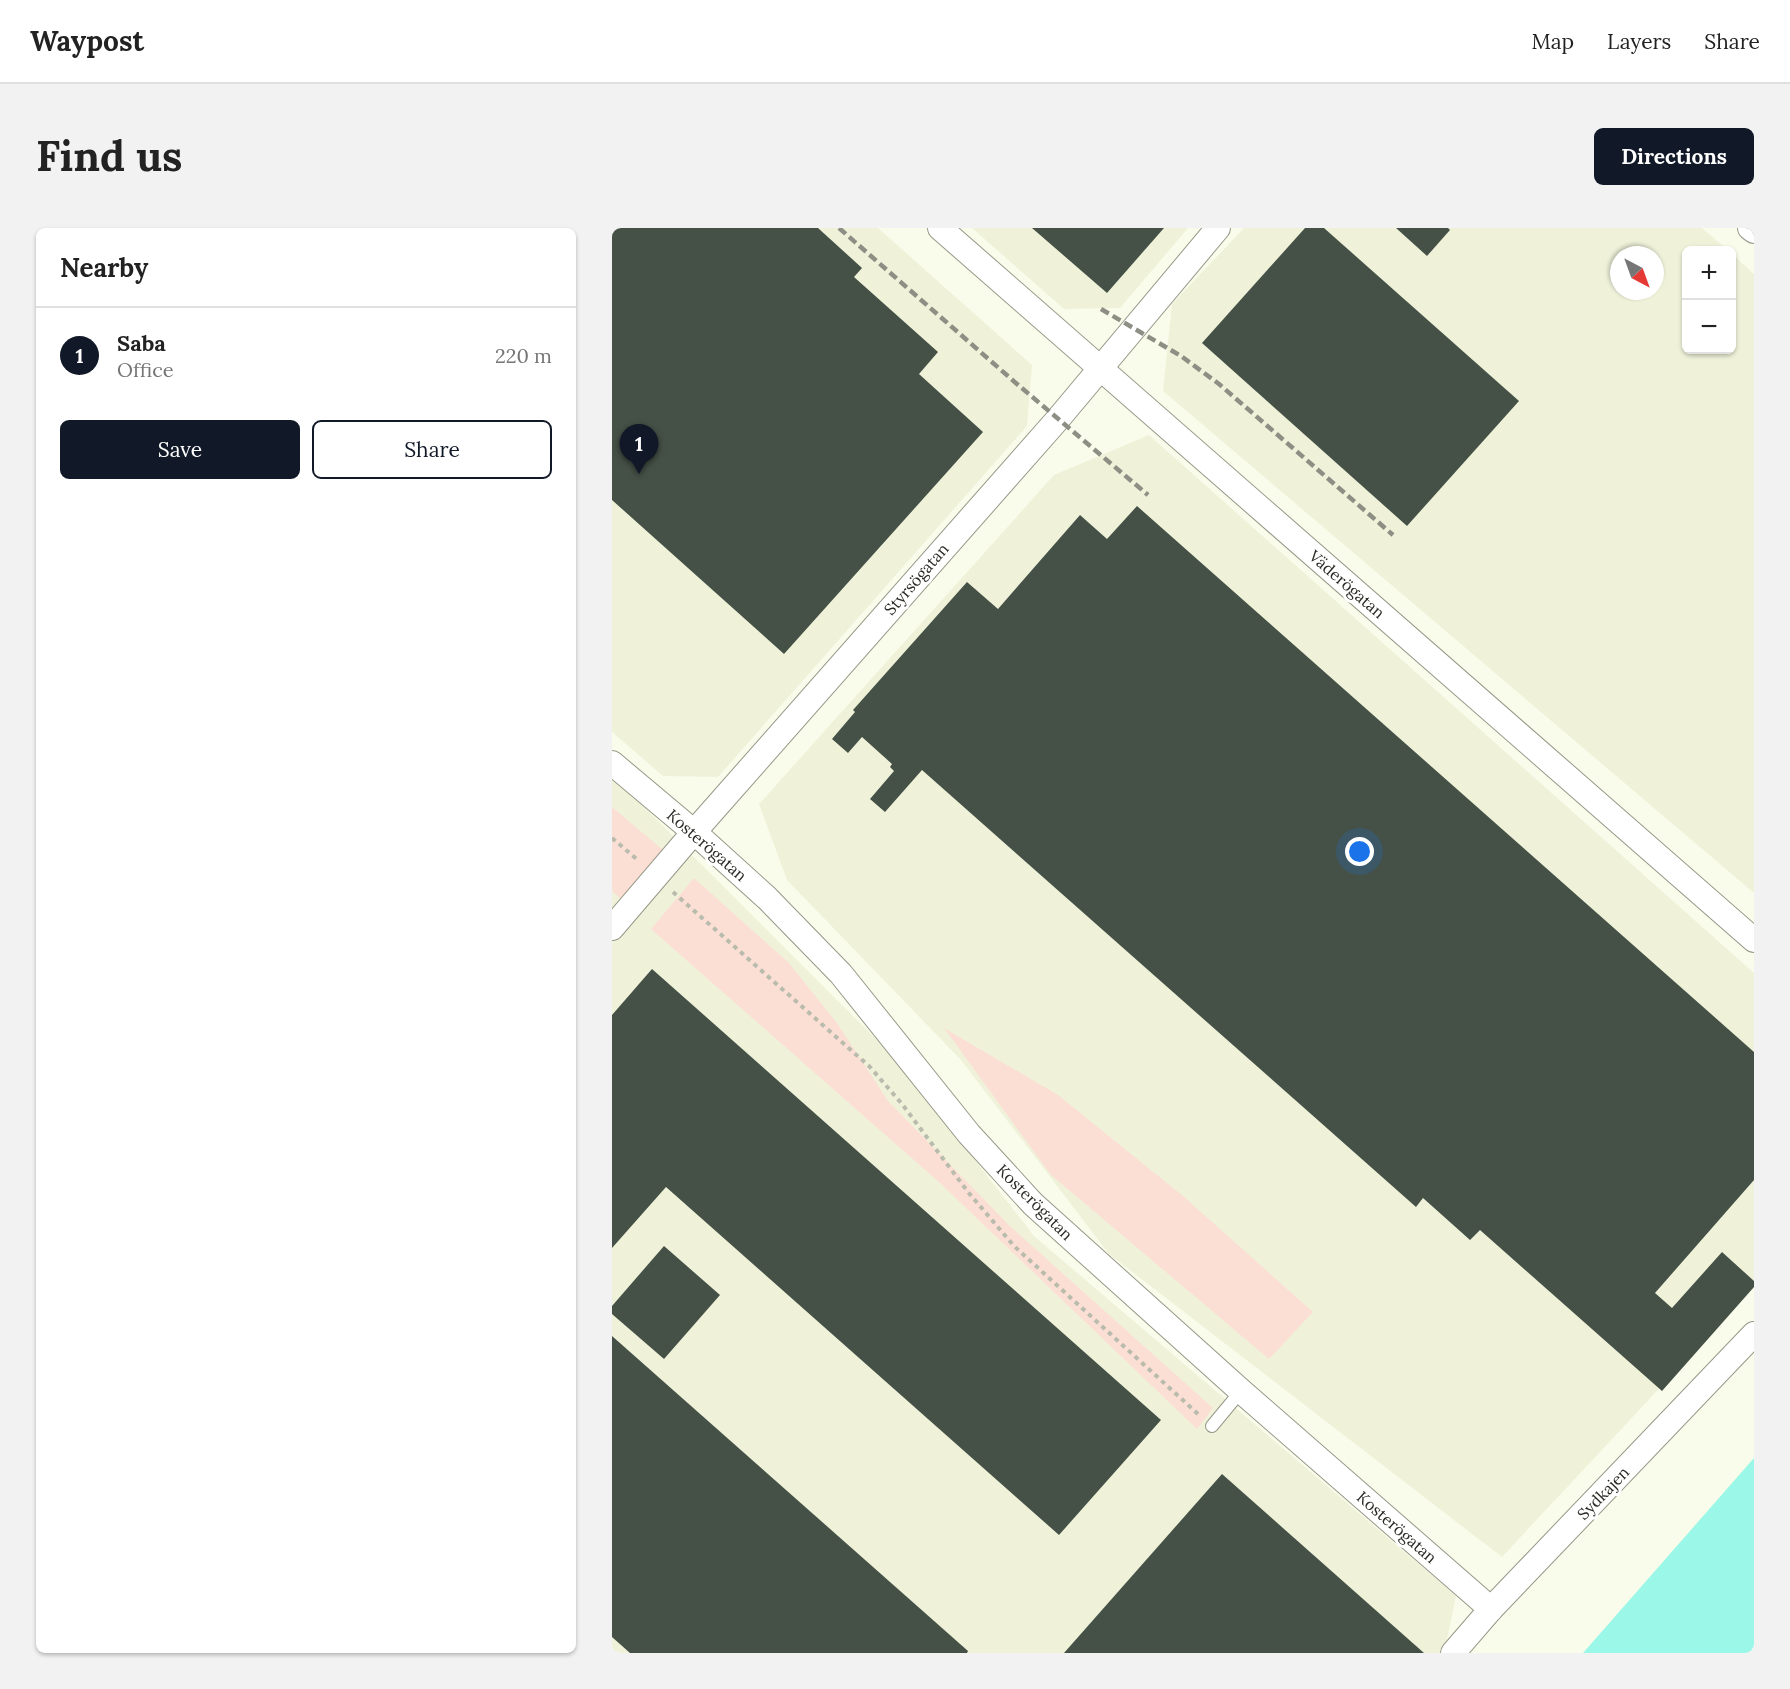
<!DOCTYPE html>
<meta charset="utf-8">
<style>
body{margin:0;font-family:Lora,serif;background:#f2f2f2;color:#222}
.controls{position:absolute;right:18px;top:18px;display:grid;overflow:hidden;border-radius:9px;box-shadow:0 2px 4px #0004}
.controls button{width:54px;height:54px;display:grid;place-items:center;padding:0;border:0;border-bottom:2px solid #e0e0e0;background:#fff;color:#222;font:30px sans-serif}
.compass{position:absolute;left:998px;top:18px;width:54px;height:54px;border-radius:50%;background:#fff;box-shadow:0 2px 4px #0004;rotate:139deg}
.you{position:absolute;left:748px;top:624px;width:21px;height:21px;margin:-15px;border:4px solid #fff;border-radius:50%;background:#1a73e8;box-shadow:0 0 0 9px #1a73e833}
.badge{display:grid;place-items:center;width:39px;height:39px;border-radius:50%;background:#111827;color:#fff;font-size:20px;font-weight:700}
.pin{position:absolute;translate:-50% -50px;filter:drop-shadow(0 2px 3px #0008)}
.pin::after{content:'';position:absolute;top:32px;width:21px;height:18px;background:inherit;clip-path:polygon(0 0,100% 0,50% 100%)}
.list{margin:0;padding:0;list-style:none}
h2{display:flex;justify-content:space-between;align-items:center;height:78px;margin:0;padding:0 24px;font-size:26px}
h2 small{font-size:20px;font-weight:400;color:#767676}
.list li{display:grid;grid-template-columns:39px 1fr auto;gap:18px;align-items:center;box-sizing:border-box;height:96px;padding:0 24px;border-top:2px solid #e0e0e0}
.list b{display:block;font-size:22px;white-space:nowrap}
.list p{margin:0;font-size:20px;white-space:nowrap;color:#767676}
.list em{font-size:20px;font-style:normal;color:#767676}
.actions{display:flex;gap:12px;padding:18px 24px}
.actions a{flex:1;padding:14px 0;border:2px solid #111827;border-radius:9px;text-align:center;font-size:21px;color:#111827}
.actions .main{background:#111827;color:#fff}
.map{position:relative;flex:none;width:1142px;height:1425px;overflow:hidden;border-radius:9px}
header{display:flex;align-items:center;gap:36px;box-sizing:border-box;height:84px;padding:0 30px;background:#fff;border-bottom:2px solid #e0e0e0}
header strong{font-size:28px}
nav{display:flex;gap:33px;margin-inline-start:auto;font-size:21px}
.intro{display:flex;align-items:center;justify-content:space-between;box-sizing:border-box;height:144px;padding:0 36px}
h1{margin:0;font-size:42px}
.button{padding:15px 27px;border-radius:9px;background:#111827;color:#fff;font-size:21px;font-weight:700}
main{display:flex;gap:36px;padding:0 36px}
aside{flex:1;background:#fff;border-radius:9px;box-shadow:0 2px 4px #0004}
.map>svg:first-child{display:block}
.built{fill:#eff2d9;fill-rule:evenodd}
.green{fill:#fbdfd4}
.water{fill:#9bf7e8}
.building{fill:#455147}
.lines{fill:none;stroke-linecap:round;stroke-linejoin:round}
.lane-casing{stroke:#969888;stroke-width:14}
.street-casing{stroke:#969888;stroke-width:26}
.path{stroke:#b9bbad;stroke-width:4;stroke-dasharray:4.5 4.5;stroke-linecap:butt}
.lane{stroke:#fff;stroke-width:12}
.street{stroke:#fff;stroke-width:24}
.rail{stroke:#8e8f84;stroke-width:4.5;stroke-dasharray:9 4.5;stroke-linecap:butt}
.labels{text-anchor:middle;stroke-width:6;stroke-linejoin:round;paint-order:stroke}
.street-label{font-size:16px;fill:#2a2b25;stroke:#fff}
</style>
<header>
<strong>Waypost</strong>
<nav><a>Map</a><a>Layers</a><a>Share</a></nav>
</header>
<div class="intro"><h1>Find us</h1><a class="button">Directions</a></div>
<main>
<aside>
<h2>Nearby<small></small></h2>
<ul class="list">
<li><span class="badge">1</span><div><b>Saba</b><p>Office</p></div><em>220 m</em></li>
</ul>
<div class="actions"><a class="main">Save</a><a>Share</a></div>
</aside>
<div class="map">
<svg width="1142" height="1425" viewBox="0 0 1142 1425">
<rect width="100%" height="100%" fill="#fafceb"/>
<g class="built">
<path d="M0,0H266L420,137L415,198L106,549L51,548L0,504Z"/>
<path d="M360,0H576L508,80L452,81Z"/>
<path d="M632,0H1090L1116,22H1074V122H1120V26L1142,46V665L551,163L560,76ZM1007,27H1043V63H1007Z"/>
<path d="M537,207L1142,745V1059L890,1329L497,1026L349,832L175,652L147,576L442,247Z"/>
<path d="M0,551L20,567L287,834L422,1008L844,1368L833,1421L830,1425H0Z"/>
</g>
<g class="green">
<path d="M0,579L51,622L10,672L0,663Z"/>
<path d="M82,650L177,735L225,795L276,873L399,999L601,1180L585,1201L328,955L39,701Z"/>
<path d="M332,800L446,867L571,968L701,1084L657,1131L439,947Z"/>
</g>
<path class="water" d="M1142,1230V1425H971Z"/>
<g class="building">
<path d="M0,0H206L250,40L242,49L326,124L307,146L371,204L172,426L0,272Z"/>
<path d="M420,0H552L495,65Z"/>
<path d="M693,0H712L907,173L795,298L590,115Z"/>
<path d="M784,0H836L838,2L815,28Z"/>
<path d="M525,278L1142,824V952L1043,1065L1060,1080L1110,1024L1142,1053V1059L1050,1163L868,1002L858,1012L811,970L804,979L310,542L273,584L258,571L282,543L278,539L280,536L250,509L236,525L220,511L243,484L241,482L355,354L386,381L468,287L495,311Z"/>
<path d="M40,741L549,1192L447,1307L54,959L0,1020V787Z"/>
<path d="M52,1018L108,1067L52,1131L0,1086V1078Z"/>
<path d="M0,1108L356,1423L355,1425H18L0,1409Z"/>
<path d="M610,1246L812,1425H452Z"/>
</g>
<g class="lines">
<g class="lane-casing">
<path id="lane" d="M600,1198L629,1163"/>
</g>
<g class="street-casing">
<g id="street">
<path d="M328,0L1142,712"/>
<path d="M1138,0L1142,3"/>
<path d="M0,535L82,604L155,670L229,746L357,906L421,976L629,1163L879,1381"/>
<path d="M0,700L82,604L446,191L606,0"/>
<path d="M841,1425L879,1381L1142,1106"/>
</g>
</g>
<g class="path">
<path d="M0,610L27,633"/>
<path d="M61,664L258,839L290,876L356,964L402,1018L586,1186"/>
</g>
<use href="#lane" class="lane"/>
<use href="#street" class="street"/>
<g class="rail">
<path d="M227,0L405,156L536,267"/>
<path d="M489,81L569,128L607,156L781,307"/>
</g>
</g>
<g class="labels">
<g class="street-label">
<text transform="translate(304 351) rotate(-49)" y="6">Styrsögatan</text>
<text transform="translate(735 356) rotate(41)" y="6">Väderögatan</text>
<text transform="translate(95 617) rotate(41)" y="6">Kosterögatan</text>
<text transform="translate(423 974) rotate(45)" y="6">Kosterögatan</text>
<text transform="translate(991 1265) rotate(-46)" y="6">Sydkajen</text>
<text transform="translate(785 1299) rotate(41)" y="6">Kosterögatan</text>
</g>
</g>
</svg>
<div class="controls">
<button>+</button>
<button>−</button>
</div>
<svg class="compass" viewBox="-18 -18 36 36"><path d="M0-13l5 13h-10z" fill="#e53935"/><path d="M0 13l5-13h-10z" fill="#767676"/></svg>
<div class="you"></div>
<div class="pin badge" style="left:27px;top:246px">1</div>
</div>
</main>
